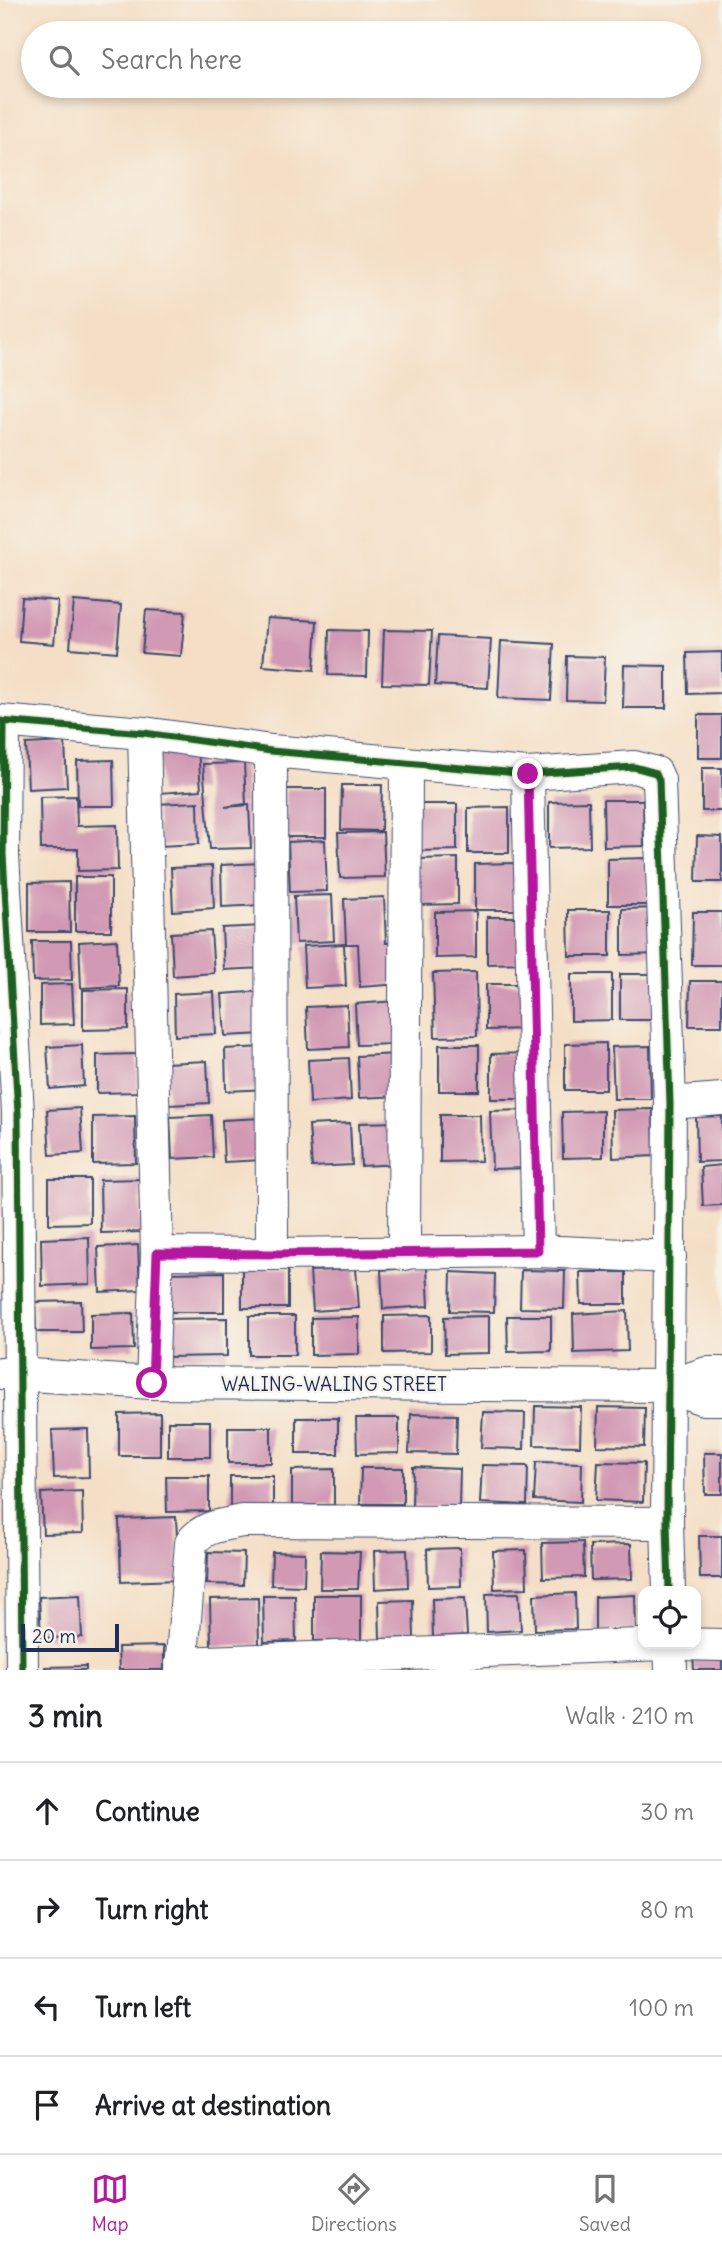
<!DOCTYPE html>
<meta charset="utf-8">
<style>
body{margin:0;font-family:Delius,sans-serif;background:#f6f6f6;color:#202124}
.controls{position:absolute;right:21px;bottom:21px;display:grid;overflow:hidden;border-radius:14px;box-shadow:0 4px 10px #0003}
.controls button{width:63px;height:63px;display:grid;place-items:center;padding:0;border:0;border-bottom:2px solid #e0e0e0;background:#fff;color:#202124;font:35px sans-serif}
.scale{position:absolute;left:21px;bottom:18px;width:98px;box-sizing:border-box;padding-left:7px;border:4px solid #1b2f5e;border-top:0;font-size:19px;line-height:24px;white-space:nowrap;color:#1b2f5e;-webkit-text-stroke:5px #f7f3e8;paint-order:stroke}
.stop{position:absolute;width:21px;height:21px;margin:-16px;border:5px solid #b5179e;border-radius:50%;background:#fff}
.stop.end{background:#b5179e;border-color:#fff;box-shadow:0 2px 7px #0008}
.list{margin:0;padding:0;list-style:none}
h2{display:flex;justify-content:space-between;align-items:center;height:91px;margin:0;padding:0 28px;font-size:30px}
h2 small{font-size:23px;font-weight:400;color:#757577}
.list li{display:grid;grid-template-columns:46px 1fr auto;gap:21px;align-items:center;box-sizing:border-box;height:98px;padding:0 28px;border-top:2px solid #e0e0e0}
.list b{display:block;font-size:26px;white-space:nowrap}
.list em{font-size:23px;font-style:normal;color:#757577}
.icon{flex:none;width:38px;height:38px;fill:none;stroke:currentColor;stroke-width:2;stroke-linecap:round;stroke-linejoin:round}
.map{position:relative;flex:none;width:722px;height:1670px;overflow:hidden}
.search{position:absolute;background:#fff;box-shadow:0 4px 10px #0003;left:21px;right:21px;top:21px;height:77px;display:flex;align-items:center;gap:18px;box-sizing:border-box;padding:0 24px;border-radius:38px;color:#757577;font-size:26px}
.sheet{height:483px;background:#fff}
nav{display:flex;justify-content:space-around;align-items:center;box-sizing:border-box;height:98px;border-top:2px solid #e0e0e0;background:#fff;font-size:19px;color:#757577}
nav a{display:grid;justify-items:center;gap:4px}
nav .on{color:#b5179e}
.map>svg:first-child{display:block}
.building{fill:#d199b4}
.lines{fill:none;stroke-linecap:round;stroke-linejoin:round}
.street-casing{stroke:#3c496e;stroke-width:34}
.street{stroke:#fff;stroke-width:32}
.cycleway-casing{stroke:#f7f3e8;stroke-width:11}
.cycleway{stroke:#1b5e20;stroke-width:7}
.route{stroke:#b5179e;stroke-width:9}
.labels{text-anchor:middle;stroke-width:5;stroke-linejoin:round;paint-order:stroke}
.street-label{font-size:19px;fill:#1b2f5e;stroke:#f7f3e8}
</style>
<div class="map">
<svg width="722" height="1670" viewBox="0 0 722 1670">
<rect width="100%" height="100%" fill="#f7f3e8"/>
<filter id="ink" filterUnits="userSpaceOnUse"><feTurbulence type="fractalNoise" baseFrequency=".0143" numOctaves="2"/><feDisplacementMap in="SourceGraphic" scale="14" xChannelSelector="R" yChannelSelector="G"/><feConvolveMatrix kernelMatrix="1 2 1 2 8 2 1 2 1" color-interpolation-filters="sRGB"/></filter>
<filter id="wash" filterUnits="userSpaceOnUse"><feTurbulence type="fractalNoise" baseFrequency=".00686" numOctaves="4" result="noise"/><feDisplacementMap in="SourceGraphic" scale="28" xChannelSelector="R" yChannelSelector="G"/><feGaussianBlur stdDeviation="1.57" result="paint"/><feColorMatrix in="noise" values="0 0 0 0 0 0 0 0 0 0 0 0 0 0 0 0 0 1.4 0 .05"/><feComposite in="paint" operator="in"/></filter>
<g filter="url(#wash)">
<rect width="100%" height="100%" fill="#f4dfc6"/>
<g id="blocks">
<g class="building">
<path d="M22,598L58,601L54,644L19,641Z"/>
<path d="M74,601L121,605L117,652L70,648Z"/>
<path d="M146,610L185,612L181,656L142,653Z"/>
<path d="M267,618L317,621L314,670L263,666Z"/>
<path d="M329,630L368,631L367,676L328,675Z"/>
<path d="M384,630L432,631L429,685L382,684Z"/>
<path d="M438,636L491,639L488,688L435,685Z"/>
<path d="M501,641L554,644L551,700L498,698Z"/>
<path d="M722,652V693L688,694L687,653Z"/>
<path d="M567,656L605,657L603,701L566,700Z"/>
<path d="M624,665L666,666V708H623Z"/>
<rect x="698" y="715" width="24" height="43"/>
<path d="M65,742L67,787L28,789L26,744Z"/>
<path d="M198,748L201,790L160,793L158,751Z"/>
<path d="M113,760L114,806H78L77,761Z"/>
<path d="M244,763L246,804L225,807L249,805L251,848L210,849L203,764Z"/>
<rect x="702" y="768" width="20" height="43"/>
<path d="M342,785H382L381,831L341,830Z"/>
<rect x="286" y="789" width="40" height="48"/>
<path d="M76,796L77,826L117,825L118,870L78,871V849H41L40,797Z"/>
<path d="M603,800H643L644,846L604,847Z"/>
<path d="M589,801L590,847L549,848V802Z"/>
<path d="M198,802L199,844L159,846L156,804Z"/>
<path d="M416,804H457V850L417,851Z"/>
<path d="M509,807V853H468V808Z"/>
<path d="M383,832L385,877L340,878L338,833Z"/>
<path d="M697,836L722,837V882H696Z"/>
<path d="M325,840L327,891L290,892L288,842Z"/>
<path d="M458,858V904L418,905L417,859Z"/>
<path d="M648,858L649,905H608V859Z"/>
<path d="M261,863L263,905L222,907L221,865Z"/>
<path d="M516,863V910H475V864Z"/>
<path d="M212,866L214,908L173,911L171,868Z"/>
<rect x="75" y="877" width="36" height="54"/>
<path d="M69,882L70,932H29V883Z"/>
<path d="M332,895L334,941L296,943L294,896Z"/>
<path d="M384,897L386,943H399L401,984L360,987L358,944H346L344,899Z"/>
<path d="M662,908L663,954L622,955V909Z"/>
<path d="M568,910H610V956H569Z"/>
<path d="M476,911V957L435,958V912Z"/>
<path d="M693,912H722V965H692Z"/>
<path d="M487,917H528V963L487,964Z"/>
<path d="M263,926L265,968L224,970L222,928Z"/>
<path d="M211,931L214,973L173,976L171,933Z"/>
<path d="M117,940L119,986L81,988L79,942Z"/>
<path d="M32,941H71L72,980L33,981Z"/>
<path d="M344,944L346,986L305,988L303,946Z"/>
<path d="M476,972L477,1036L435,1037L433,973Z"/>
<path d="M571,974H612V1020L571,1021Z"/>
<rect x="620" y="974" width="40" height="46"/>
<path d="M690,981H722V1026H689Z"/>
<path d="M72,984L74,1024L40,1025V985Z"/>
<path d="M486,984H526V1029L486,1030Z"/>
<path d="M128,989V1029L83,1030V990Z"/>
<path d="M263,991L265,1034L225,1036L222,994Z"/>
<path d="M214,992L216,1034L175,1036L174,994Z"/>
<path d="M396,1001L398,1044L357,1045L355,1004Z"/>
<path d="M347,1005L349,1047L308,1049L306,1007Z"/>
<path d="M606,1043V1090H565V1044Z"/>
<path d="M82,1045L84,1086L50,1089L47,1047Z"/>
<rect x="439" y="1045" width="40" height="46"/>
<path d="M650,1046L651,1099H614L612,1047Z"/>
<path d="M265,1047L267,1089L226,1091L225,1049Z"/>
<path d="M531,1053V1099H491V1054Z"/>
<path d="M137,1054L138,1092L97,1093V1055Z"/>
<path d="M398,1054L400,1096L359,1098L357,1056Z"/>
<path d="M349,1058L351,1100L310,1103L308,1060Z"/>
<path d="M207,1061L209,1103L168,1105L166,1063Z"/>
<path d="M80,1108L83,1153L50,1155L47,1110Z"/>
<path d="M653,1109L654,1156L613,1158L612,1110Z"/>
<path d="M530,1110L531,1168L492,1169L490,1111Z"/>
<path d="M603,1111V1157L563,1158L562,1112Z"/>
<path d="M211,1115L213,1157L172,1159L170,1117Z"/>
<path d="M440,1115H480L481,1161L440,1162Z"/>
<path d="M135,1116L136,1163L93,1164V1117Z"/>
<path d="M722,1116V1161L697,1162L696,1117Z"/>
<path d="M263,1118L265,1160L224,1162L222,1120Z"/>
<path d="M399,1122L401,1164L361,1166L359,1123Z"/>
<path d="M350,1123L352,1165L312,1167L309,1125Z"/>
<path d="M722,1165V1205L703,1206L701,1167Z"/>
<path d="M49,1179H90V1223L49,1224Z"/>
<path d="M140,1179L141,1232L101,1233L100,1180Z"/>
<path d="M89,1237L90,1284L42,1286L41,1239Z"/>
<path d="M138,1245L140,1290L100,1292L98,1247Z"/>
<path d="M427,1267L429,1306L383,1309L381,1270Z"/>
<rect x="242" y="1269" width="46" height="39"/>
<path d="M356,1269L359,1308L313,1311L310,1271Z"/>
<path d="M521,1270L565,1271L564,1309L520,1308Z"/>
<path d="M224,1272V1312H169V1273Z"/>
<path d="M451,1272L495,1274L494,1312L450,1311Z"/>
<path d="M580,1272H626V1304H581Z"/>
<path d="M81,1301L82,1332H36L35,1302Z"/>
<path d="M627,1311L628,1351L574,1353L573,1314Z"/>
<path d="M133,1313L134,1349L91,1350V1314Z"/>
<path d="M431,1315V1352L384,1353V1316Z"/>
<rect x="249" y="1316" width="46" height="39"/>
<path d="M489,1316V1353L445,1354L444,1317Z"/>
<path d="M507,1316H551V1351L508,1352Z"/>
<path d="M359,1317V1354L311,1355V1318Z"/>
<path d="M227,1318V1356L166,1357L165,1319Z"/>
<path d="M535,1406L581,1407L580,1446L534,1445Z"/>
<path d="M598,1407L645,1408L644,1447L597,1446Z"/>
<path d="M483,1412L525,1413L524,1449L481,1448Z"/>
<path d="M160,1413V1456H119V1414Z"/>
<path d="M411,1414L457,1415L456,1454L409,1453Z"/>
<rect x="296" y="1418" width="42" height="36"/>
<path d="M356,1418H399V1453L357,1454Z"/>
<rect x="168" y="1421" width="42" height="36"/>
<rect x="228" y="1427" width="43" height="36"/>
<path d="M88,1429L89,1477L54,1478L52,1430Z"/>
<path d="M704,1453H722V1494H705Z"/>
<path d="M536,1462L582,1463L581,1502L534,1500Z"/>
<path d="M598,1462L644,1463L643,1502L596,1500Z"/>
<path d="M482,1465L528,1466L527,1505L480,1503Z"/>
<path d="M413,1467L460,1469L459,1507L412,1506Z"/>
<path d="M361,1468H403V1504H360Z"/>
<path d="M334,1469V1505H292V1470Z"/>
<path d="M166,1476H209V1511L167,1512Z"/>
<path d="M230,1476H273V1512L230,1511Z"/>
<path d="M82,1491L83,1533L43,1534L41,1493Z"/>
<path d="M176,1517L179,1580L121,1582L119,1519Z"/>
<path d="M699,1536H722V1578H700Z"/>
<path d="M583,1542L584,1577L543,1578L542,1543Z"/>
<path d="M631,1544L632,1579L591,1580L590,1545Z"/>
<path d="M460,1548L461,1586L428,1587L427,1549Z"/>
<path d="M407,1550L408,1587L375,1589L374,1551Z"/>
<path d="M526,1550L527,1588L494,1589L493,1551Z"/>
<path d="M321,1551L360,1552L358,1589H320Z"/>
<path d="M208,1552L244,1553L243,1585L207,1584Z"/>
<path d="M272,1552L305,1553L304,1586L271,1585Z"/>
<path d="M519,1593L521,1630L487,1632L486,1594Z"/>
<path d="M575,1593L576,1629L535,1630L534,1595Z"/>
<path d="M80,1595L82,1637L41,1638L39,1597Z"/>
<rect x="314" y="1595" width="47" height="46"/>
<path d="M635,1595L636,1630L595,1632V1597Z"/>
<path d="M263,1596H295L296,1641L264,1642Z"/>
<path d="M258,1598L259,1645L211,1647L210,1599Z"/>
<path d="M465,1598L467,1635L433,1637L432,1599Z"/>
<path d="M413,1600L414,1638L380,1639L379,1601Z"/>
<path d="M164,1646V1670H119L118,1647Z"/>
<path d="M722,1654V1670H694L693,1655Z"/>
<path d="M86,1666V1670H45V1667Z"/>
</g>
</g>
</g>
<g filter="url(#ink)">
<use href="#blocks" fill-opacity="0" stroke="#3c496e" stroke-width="2"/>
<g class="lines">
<g class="street-casing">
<g id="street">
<path d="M0,721L144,733L271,751L528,774L634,767L656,773L659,780L670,1103L667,1523L669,1591"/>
<path d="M4,722L3,855L18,1113L22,1670"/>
<path d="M144,733L157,1253L152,1383"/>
<path d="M271,751L272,1254"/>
<path d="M528,774L538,1251"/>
<path d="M670,1103L722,1099"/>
<path d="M157,1253L272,1254L538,1251L670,1257"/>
<path d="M404,1254L406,764"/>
<path d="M1,1373L152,1383L668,1386L707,1373H722"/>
<path d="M668,1386L703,1399H722"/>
<path d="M670,1644L671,1670"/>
<path d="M681,1644L722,1645"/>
<path d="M181,1663L663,1644"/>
<path d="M181,1670L191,1543C203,1526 223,1525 242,1521L667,1523"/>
</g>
</g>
<use href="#street" class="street"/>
<g class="cycleway-casing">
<g id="cycleway">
<path d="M0,721L144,733L271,751L528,774L634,767L656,773L659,780L670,1103L667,1523L669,1591"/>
<path d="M4,722L3,855L18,1113L22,1670"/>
</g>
</g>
<use href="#cycleway" class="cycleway"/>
</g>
</g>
<g class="lines" filter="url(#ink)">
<path class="route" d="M152,1383L157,1253L272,1254L538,1251L528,774"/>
</g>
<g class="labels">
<g class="street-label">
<text x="334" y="1391">WALING-WALING STREET</text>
</g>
</g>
</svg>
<div class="controls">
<button><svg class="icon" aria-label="locate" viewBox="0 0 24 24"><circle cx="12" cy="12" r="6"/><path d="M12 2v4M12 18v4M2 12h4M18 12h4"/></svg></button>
</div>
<div class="scale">20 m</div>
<div class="stop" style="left:152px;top:1383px"></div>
<div class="stop end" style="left:528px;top:774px"></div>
<div class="search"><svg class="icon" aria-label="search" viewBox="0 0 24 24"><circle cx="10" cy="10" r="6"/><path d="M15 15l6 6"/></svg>Search here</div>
</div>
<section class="sheet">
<h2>3 min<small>Walk · 210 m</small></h2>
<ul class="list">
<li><svg class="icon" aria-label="ahead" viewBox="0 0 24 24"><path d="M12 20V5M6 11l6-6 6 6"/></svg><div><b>Continue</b></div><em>30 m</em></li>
<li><svg class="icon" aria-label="right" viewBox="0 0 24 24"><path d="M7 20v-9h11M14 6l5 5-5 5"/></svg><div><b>Turn right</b></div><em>80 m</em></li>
<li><svg class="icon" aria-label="left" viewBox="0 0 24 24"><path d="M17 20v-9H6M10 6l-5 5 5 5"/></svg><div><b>Turn left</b></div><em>100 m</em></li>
<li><svg class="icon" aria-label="arrive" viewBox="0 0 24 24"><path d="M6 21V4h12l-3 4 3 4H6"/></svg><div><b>Arrive at destination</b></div></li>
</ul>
</section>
<nav>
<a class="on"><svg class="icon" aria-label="map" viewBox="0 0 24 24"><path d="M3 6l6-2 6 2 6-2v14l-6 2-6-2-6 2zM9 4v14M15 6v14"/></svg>Map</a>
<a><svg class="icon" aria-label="directions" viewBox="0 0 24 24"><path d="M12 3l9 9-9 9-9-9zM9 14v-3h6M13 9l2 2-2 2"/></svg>Directions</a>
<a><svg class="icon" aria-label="saved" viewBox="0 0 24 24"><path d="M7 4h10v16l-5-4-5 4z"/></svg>Saved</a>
</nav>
